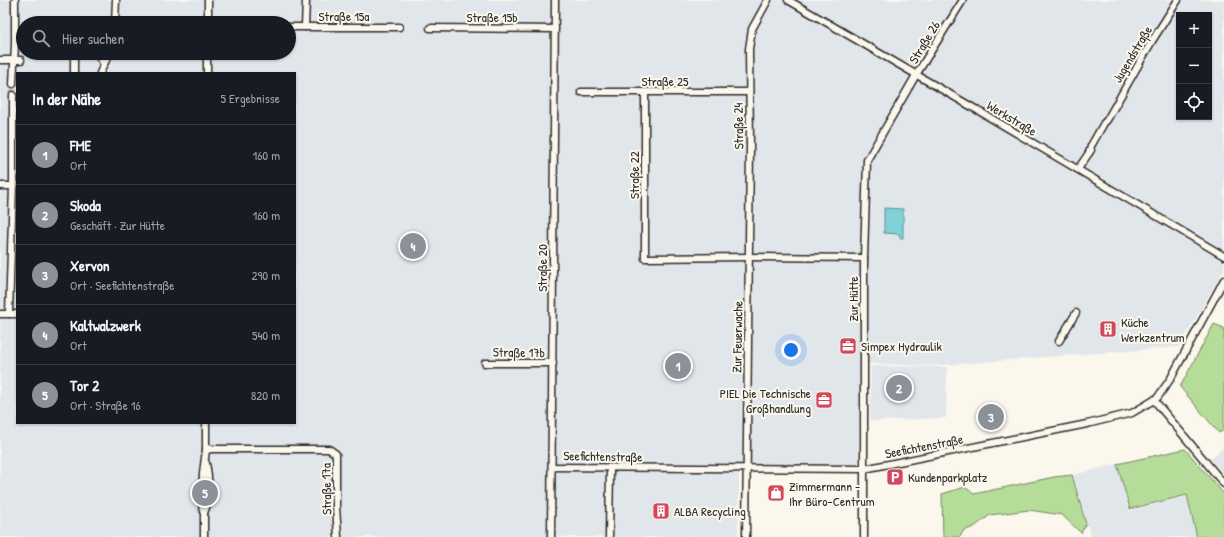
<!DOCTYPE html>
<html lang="de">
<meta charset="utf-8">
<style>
body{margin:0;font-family:"Patrick Hand",sans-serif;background:#20242c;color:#f1f3f6}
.controls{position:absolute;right:12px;top:12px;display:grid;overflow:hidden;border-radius:0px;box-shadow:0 1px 3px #0004}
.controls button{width:36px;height:36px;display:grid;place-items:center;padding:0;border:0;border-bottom:1px solid #363941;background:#171b24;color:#f1f3f6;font:20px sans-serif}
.you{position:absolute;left:791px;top:350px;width:14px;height:14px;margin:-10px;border:3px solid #fff;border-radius:50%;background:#1a73e8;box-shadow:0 0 0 6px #1a73e833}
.badge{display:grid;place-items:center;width:26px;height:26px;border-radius:50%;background:#8c9099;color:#fff;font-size:13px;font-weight:700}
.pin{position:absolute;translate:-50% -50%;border:2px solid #fff;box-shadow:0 1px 4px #0006}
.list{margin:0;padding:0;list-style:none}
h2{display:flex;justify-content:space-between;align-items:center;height:52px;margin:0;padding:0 16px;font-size:17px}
h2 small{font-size:13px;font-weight:400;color:#9ea1a6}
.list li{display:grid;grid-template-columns:26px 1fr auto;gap:12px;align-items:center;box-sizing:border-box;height:60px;padding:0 16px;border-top:1px solid #363941}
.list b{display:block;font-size:15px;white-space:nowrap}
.list p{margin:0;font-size:13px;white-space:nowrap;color:#9ea1a6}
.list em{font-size:13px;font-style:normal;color:#9ea1a6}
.icon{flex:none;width:22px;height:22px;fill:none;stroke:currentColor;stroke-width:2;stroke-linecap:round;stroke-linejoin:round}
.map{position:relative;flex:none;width:1224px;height:537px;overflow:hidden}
.search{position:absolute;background:#171b24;box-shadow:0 1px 3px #0004;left:16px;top:16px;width:280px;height:44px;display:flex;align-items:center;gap:10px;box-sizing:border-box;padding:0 14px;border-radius:22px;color:#9ea1a6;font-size:15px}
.panel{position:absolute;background:#171b24;box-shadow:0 1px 3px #0004;left:16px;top:72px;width:280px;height:352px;border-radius:0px}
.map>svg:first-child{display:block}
.built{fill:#e1e6eb;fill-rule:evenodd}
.green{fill:#b5dd99;stroke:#708462}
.water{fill:#81d2d6;stroke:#5f8f92}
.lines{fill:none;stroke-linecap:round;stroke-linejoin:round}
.minor-tunnel{stroke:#d1cec5;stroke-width:6;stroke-dasharray:6 3;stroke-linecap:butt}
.minor-casing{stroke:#2b2b2b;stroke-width:9}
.minor{stroke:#fbf7ec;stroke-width:6}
.labels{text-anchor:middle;stroke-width:4;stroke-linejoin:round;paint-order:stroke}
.street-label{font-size:13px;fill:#2b2b2b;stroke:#fbf7ec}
.poi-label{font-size:13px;fill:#2b2b2b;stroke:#fbf7ec;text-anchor:start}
</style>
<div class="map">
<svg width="1224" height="537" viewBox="0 0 1224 537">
<rect width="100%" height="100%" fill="#fbf7ec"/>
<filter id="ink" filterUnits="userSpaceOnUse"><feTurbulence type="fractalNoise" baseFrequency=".025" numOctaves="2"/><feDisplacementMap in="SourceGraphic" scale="8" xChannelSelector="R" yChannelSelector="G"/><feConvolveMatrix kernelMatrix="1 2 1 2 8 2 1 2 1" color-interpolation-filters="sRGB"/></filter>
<g filter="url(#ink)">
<g class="built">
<path d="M0,0H1224V270L1179,347L931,366L860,363L858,472L739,470L738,537H0ZM1179,15H1209V117H1179ZM23,23H289V53H23ZM17,73H295V423H17Z"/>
<path d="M871,366L947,367L946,418L870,421Z"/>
<path d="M1224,447V475L1210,459Z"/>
<path d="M1117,464L1129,511L1187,496L1197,537H1091L1073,475Z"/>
</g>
<g class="green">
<path d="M1214,324L1224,328V430L1219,433L1180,387Z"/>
<path d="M1185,449L1224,494V537H1197L1187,495L1130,509L1117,464Z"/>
<path d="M1072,475L1086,524L1081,533L1062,515L1029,510L990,515L974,527L963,531L960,537H943L942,494L965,487L974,494L1054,477Z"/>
</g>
<path class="water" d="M884,208L903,209V238H900L899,234L884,233Z"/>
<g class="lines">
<path class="minor-tunnel" d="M13,95V84"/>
<g class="minor-casing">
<g id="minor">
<path d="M208,0V23"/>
<path d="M788,0L984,114L1224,256"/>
<path d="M115,23L116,0"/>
<path d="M289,27H399"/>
<path d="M305,27L306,0"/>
<path d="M430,28L555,29"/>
<path d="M74,53V73"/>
<path d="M96,53L104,64L100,73"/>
<path d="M0,60H21"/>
<path d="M104,64L110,53"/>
<path d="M207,73V53"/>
<path d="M13,84L15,44V0"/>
<path d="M581,92H749"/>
<path d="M645,92V258L749,257L864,258"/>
<path d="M1089,153L1091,146L1104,123L1107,120L1152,41L1178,0"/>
<path d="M1078,169L1091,150"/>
<path d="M0,186H13"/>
<path d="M0,314H17"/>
<path d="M9,314L13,186V95"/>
<path d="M1059,341L1076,313"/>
<path d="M485,363H553"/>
<path d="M1154,400L1224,484"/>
<path d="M206,450L211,449H329L336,454V507L338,537"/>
<path d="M552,467L864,469L1087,424L1132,413L1154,400L1158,397L1171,378L1224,280"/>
<path d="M204,513C211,498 209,479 206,463"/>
<path d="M204,537V514L202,505L203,473L206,450V423"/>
<path d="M551,537L555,0"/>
<path d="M609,537L610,468"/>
<path d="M746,537L750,146L749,49L752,29L768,0"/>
<path d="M864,537V258L867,160L916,75L963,0"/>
</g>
</g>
<use href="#minor" class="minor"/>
</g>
</g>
<defs>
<g id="building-square" transform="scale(0.9)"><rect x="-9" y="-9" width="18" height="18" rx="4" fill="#d1495b" stroke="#fbf7ec"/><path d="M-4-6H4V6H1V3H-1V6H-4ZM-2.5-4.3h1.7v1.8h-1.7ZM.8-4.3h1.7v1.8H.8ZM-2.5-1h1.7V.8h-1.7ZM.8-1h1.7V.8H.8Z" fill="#fff"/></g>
<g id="office-square" transform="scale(0.9)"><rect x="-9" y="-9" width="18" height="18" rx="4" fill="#d1495b" stroke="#fbf7ec"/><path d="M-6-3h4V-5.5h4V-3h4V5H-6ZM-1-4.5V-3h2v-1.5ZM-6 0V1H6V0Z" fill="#fff"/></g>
<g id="parking-square" transform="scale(0.9)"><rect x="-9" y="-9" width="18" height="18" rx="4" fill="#d1495b" stroke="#fbf7ec"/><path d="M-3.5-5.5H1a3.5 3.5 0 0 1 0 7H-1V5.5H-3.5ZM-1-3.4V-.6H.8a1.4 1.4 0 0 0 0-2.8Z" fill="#fff"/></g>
<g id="shop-square" transform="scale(0.9)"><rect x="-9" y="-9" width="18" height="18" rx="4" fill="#d1495b" stroke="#fbf7ec"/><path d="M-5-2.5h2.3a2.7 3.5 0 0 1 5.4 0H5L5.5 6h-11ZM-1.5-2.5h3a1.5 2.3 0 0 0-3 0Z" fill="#fff"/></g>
</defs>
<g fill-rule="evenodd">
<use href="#building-square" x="1108" y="329"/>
<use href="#office-square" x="848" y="346"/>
<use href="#office-square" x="824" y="400"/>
<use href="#parking-square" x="895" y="477"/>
<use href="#shop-square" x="776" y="493"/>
<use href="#building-square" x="661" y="511"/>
</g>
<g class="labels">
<g class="street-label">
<text x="344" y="21">Straße 15a</text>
<text x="492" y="22">Straße 15b</text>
<text transform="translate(924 42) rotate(-59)" y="5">Straße 26</text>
<text transform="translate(1132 54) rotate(-59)" y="5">Jugendstraße</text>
<text x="665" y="86">Straße 25</text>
<text transform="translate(1012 118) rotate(31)" y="5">Werkstraße</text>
<text transform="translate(738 126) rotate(-91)" y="5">Straße 24</text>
<text transform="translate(634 175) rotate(-90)" y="5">Straße 22</text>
<text transform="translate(542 268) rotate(-90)" y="5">Straße 20</text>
<text transform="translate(853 299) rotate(-90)" y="5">Zur Hütte</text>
<text transform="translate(737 337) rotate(-89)" y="5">Zur Feuerwache</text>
<text transform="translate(519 352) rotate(1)" y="5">Straße 17b</text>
<text transform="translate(924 446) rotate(-11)" y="5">Seefichtenstraße</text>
<text transform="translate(603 456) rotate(1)" y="5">Seefichtenstraße</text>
<text transform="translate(326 489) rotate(-91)" y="5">Straße 17a</text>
</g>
<g class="poi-label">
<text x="1121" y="327">Küche<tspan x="1121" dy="15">Werkzentrum</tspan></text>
<text x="861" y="351">Simpex Hydraulik</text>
<text x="811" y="398" text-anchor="end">PIEL Die Technische<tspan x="811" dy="15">Großhandlung</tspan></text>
<text x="908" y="482">Kundenparkplatz</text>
<text x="789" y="491">Zimmermann -<tspan x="789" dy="15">Ihr Büro-Centrum</tspan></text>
<text x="674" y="516">ALBA Recycling</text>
</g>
</g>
</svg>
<div class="controls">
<button>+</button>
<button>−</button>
<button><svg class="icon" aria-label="locate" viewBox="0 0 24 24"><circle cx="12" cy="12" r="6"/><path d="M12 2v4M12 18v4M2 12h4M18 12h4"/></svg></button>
</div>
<div class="you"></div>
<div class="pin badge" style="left:678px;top:366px">1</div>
<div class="pin badge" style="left:899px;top:388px">2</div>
<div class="pin badge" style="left:991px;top:417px">3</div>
<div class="pin badge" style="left:413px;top:246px">4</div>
<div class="pin badge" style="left:205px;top:493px">5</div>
<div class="search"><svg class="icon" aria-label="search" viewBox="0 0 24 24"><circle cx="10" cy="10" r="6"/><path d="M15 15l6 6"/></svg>Hier suchen</div>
<section class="panel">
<h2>In der Nähe<small>5 Ergebnisse</small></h2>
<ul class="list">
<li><span class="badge">1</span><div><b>FME</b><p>Ort</p></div><em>160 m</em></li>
<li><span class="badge">2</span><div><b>Skoda</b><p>Geschäft · Zur Hütte</p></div><em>160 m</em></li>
<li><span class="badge">3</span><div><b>Xervon</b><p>Ort · Seefichtenstraße</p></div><em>290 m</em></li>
<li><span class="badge">4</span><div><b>Kaltwalzwerk</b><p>Ort</p></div><em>540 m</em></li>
<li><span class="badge">5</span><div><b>Tor 2</b><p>Ort · Straße 16</p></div><em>820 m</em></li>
</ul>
</section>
</div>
